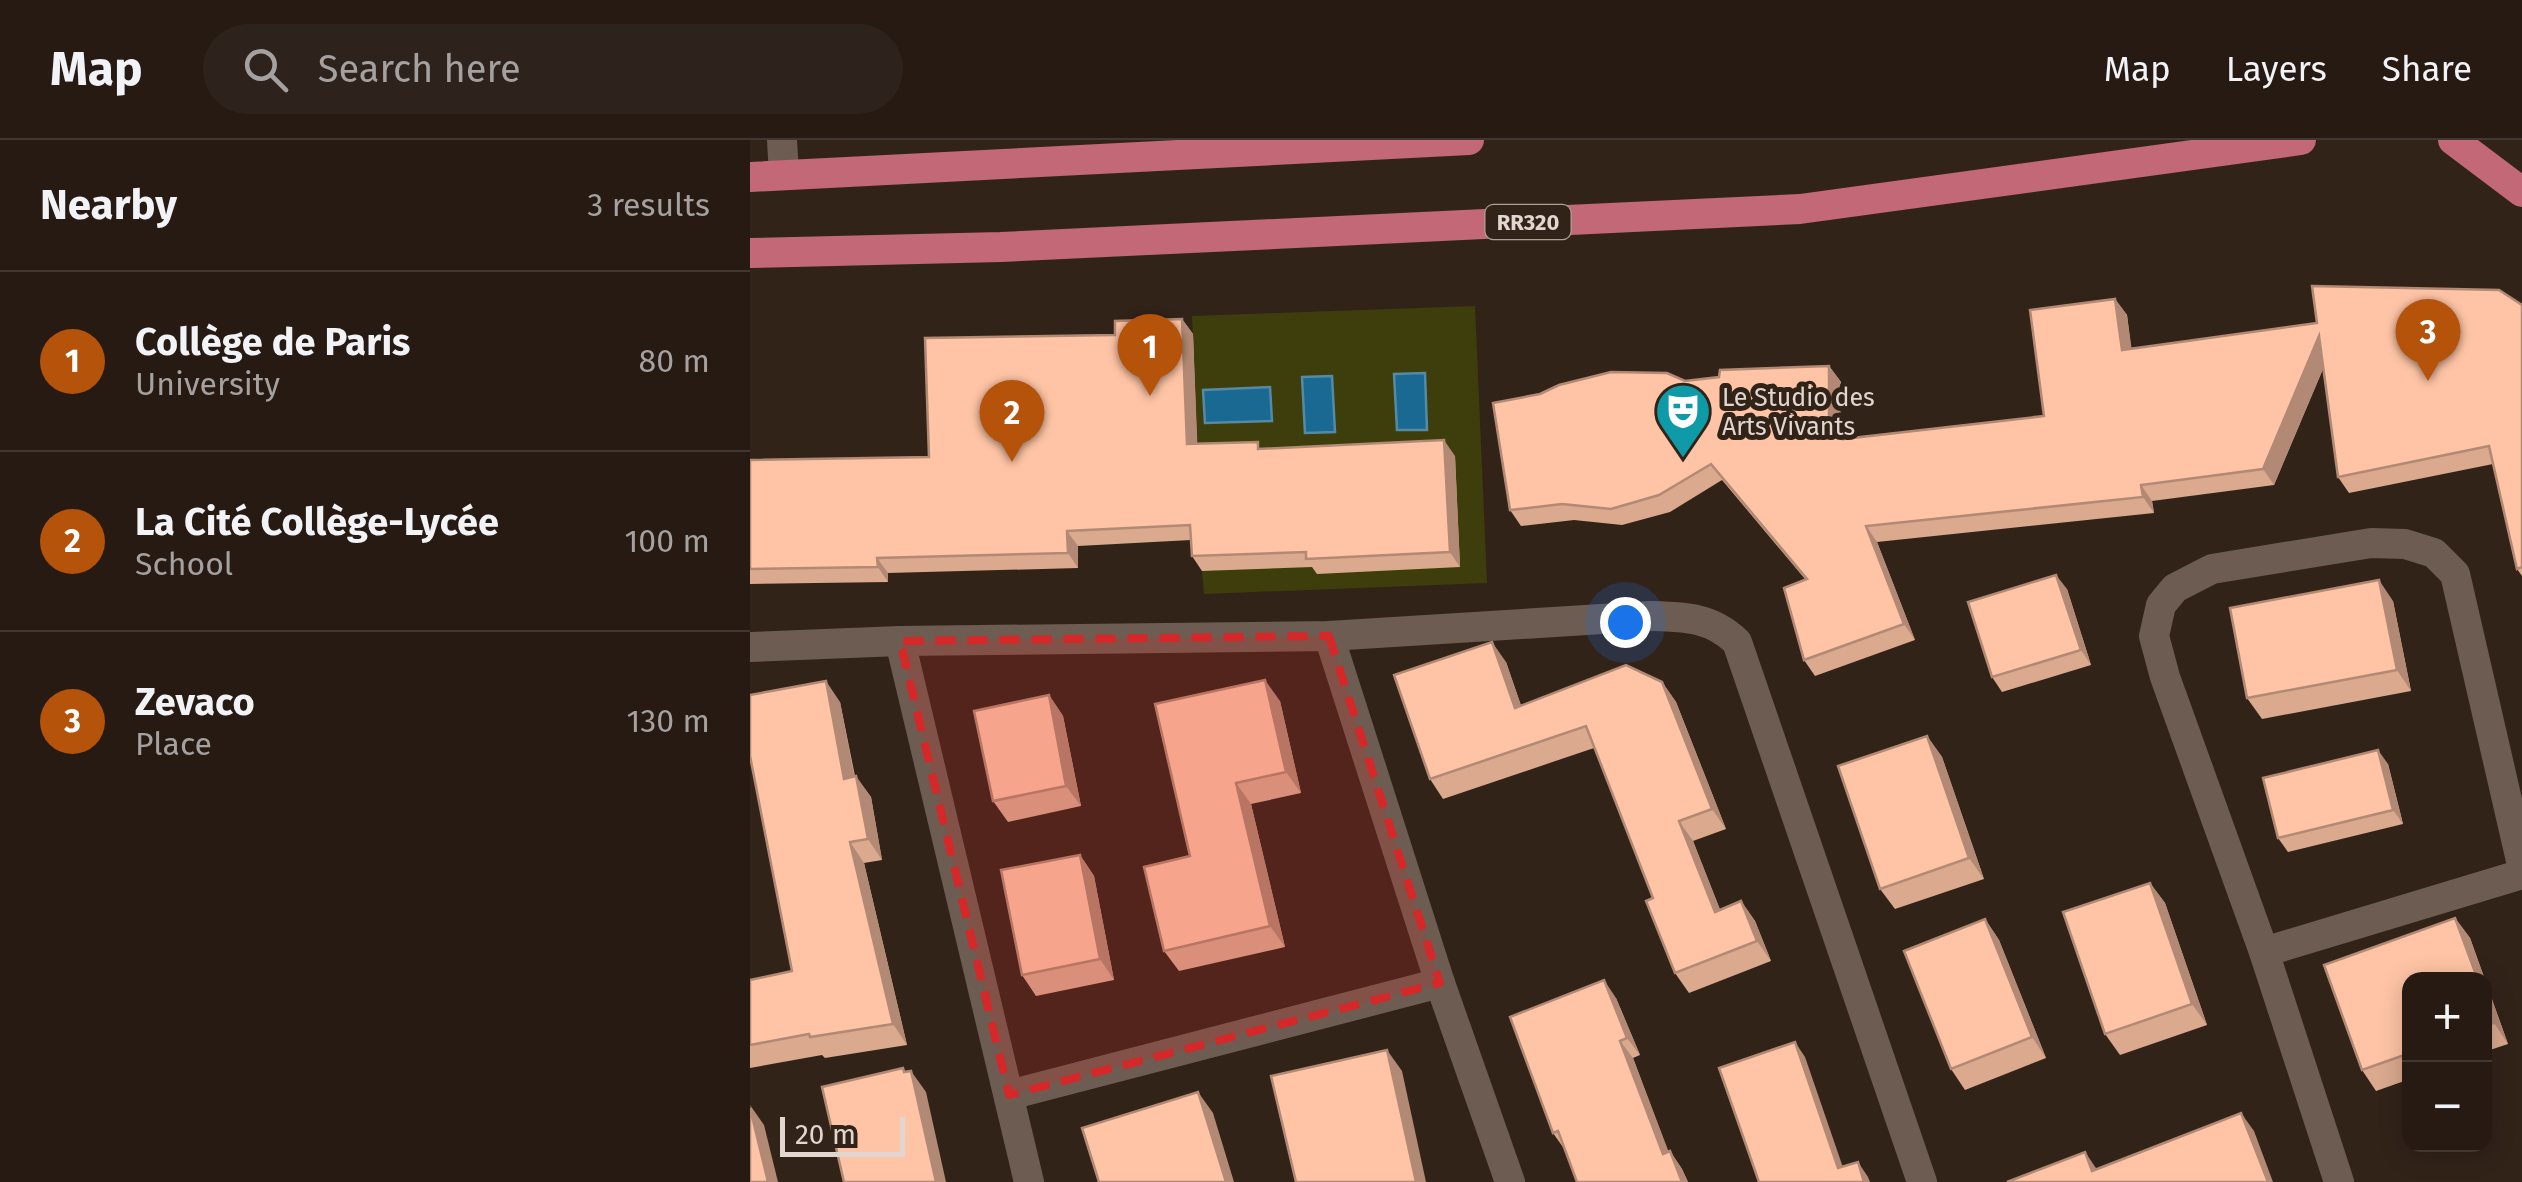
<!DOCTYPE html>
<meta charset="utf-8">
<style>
body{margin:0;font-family:"Fira Sans",sans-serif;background:#2e231c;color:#f1f3f6}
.controls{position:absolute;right:30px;bottom:30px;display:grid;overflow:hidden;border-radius:20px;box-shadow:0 5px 25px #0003}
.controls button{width:90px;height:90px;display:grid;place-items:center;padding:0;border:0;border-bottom:2px solid #423833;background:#261a13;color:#f1f3f6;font:50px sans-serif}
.scale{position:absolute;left:30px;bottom:25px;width:125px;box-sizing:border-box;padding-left:10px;border:5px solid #e1d7d0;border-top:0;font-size:28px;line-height:35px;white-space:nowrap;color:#e1d7d0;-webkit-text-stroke:8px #322319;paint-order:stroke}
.you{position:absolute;left:875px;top:482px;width:35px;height:35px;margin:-25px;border:8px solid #fff;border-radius:50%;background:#1a73e8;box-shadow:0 0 0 15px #1a73e833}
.badge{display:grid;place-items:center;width:65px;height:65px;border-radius:50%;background:#b45309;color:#fff;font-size:32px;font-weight:700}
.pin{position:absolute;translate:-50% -82px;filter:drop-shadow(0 2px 5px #0008)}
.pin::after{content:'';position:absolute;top:52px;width:35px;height:30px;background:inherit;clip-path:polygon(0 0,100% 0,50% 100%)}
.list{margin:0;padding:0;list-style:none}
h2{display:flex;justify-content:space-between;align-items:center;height:130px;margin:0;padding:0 40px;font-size:42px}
h2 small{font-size:32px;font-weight:400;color:#a4a1a0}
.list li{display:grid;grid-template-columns:65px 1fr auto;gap:30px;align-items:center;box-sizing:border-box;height:180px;padding:0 40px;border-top:2px solid #423833}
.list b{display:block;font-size:38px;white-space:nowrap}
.list p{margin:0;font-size:32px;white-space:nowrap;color:#a4a1a0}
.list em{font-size:32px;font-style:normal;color:#a4a1a0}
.icon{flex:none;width:55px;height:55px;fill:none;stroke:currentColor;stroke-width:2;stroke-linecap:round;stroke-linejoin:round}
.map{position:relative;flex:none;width:1772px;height:1042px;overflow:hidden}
header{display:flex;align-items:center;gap:60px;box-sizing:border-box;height:140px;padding:0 50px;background:#261a13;border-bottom:2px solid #423833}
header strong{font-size:48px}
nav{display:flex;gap:55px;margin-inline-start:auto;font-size:35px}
.search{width:700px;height:90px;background:#2e231c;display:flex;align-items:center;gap:25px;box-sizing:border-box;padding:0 35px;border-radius:55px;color:#a4a1a0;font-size:38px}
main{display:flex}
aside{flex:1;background:#261a13}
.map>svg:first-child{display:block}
.green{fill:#3d3e0c}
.water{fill:#196993;stroke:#558aa5;stroke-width:2.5}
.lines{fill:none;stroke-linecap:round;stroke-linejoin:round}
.street{stroke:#6d5c51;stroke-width:30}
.primary{stroke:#c26876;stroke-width:30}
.wall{fill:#daa98e}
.shaded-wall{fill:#b28974}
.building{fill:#fec4a5;stroke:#b28974;stroke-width:2.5}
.marked{fill:#d62828;fill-opacity:0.2;stroke:#d62828;stroke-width:8;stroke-dasharray:20 12;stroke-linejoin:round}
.labels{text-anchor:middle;stroke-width:10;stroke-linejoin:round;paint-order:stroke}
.shield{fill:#322319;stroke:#aca199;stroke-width:2.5}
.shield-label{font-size:22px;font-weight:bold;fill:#e1d7d0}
.poi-label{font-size:25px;fill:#e1d7d0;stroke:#322319;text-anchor:start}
</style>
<header>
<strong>Map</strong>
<div class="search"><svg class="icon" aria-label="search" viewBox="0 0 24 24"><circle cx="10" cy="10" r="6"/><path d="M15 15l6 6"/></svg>Search here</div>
<nav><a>Map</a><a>Layers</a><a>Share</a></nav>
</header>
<main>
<aside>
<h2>Nearby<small>3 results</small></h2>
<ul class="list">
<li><span class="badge">1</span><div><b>Collège de Paris</b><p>University</p></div><em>80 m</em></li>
<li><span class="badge">2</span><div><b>La Cité Collège-Lycée</b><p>School</p></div><em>100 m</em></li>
<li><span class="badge">3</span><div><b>Zevaco</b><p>Place</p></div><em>130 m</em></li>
</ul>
</aside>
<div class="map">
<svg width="1772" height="1042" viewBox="0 0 1772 1042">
<rect width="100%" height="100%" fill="#322319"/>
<path class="green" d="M725,166L737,443L454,454L452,431L523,428L448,319L442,176Z"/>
<g class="water">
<path d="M675,233L677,290H647L644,234Z"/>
<path d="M582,236L585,292L555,293L552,237Z"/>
<path d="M520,247L522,281L455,283L453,250Z"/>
</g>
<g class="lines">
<g class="street">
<path d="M32,0L34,35"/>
<path d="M579,496L690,843L760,1042"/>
<path d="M150,501L279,1042"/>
<path d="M0,507L150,501L579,496L900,476C935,477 961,477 987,502L1172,1042"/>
<path d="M1514,812L1772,734"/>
<path d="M259,955L690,843"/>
<path d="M1589,1042L1514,812L1415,537L1404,496L1411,465L1425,448L1462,429L1621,403L1655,404L1684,413L1705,434L1772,725"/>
</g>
<g class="primary">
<path d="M1703,0L1772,52"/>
<path d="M0,37L719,0"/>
<path d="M0,113L251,107L1050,69L1551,0"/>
</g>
</g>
<g class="wall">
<path d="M1365,159L1377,175L1381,208L1772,165V436L1767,429L1743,324L1599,353L1588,337L1573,229L1524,345L1402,361L1404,373L1127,402L1165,500L1065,536L1054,520L1055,439L972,340L920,372L872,385L824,380L771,386L760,370L935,241L1079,226L1091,242L1090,280L1103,298L1294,276Z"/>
<path d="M432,179L443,194L447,304L513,309L705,316L710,427L567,434L562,427L452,431L442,416L441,400L328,406V428L138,433V442L0,444V320L179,317L365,195Z"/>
<path d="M1317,449L1341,525L1252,552L1242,537Z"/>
<path d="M1643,461L1661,551L1512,579L1497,558Z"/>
<path d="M756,522L771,566L912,542L926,562L976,689L943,701L970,770L991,761L1005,781L1021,821L939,853L925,833L903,758L844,608L693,659L680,639Z"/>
<path d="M299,555L313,576L331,666L258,682L243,661Z"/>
<path d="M530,561L551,653L501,664L535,807L429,831L414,811L440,716Z"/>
<path d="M90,562L105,636L121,657L132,720L114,723L157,905L75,918L72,915L0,928V840L42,831Z"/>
<path d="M1177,596L1192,617L1234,739L1145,769L1130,749Z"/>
<path d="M1638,624L1653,684L1538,712L1528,698Z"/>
<path d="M330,715L344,736L364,840L286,856L272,835Z"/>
<path d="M1400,743L1415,763L1457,885L1370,915L1355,894Z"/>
<path d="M1705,778L1720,798L1758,904L1734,912V840H1660V939L1626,951L1612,930L1574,825Z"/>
<path d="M1235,779L1249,800L1296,918L1215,950L1201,929Z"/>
<path d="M866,858L890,915L883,918L918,1012L920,1011L932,1029L938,1042H827L815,1010L803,993Z"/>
</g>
<g class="shaded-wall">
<path d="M1365,159L1377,175L1384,226L1372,210Z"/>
<path d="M432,179L443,194L448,319L437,304Z"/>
<path d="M1569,196L1580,212L1524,345L1513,329Z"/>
<path d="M1079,226L1091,242L1090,295L1079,279Z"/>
<path d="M1091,280L1103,296L1104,315L1093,299Z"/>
<path d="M694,300L705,316L710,427L700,412Z"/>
<path d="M1391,345L1402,361L1404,373L1393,357Z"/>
<path d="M1116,386L1127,402L1165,500L1154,484Z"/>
<path d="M317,391L328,406V428L318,413Z"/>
<path d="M127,418L138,433V442L128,427Z"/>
<path d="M1306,435L1317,449L1341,525L1331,510Z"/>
<path d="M1629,440L1643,461L1661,551L1647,530Z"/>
<path d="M742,502L756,522L779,588L765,568Z"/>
<path d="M515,540L530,561L551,653L536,632Z"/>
<path d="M76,541L90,562L109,660L94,639Z"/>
<path d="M912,542L926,562L976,689L962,669Z"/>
<path d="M299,555L313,576L331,666L316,646Z"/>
<path d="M1177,596L1192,617L1234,739L1219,718Z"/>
<path d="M1628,610L1638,624L1653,684L1643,670Z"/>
<path d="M106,636L121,657L132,720L118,699Z"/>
<path d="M486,643L501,664L535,807L520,786Z"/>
<path d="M929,681L943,701L979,792L965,772Z"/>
<path d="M100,702L114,723L157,905L143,884Z"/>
<path d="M330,715L344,736L364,840L350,819Z"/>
<path d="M1400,743L1415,763L1457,885L1442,864Z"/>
<path d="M991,761L1005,781L1021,821L1007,801Z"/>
<path d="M1705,778L1720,798L1758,904L1744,883L1734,858V840H1728Z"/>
<path d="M1235,779L1249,800L1296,918L1282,897Z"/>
<path d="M854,840L866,858L890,915L877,898Z"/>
<path d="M870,901L883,918L926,1031L913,1014Z"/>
<path d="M1045,902L1055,917L1098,1042L1088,1028Z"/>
<path d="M637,910L652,931L676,1042H666Z"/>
<path d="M153,928L164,943L161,931L176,952L196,1042H186Z"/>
<path d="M448,952L463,973L484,1042H476Z"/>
<path d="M0,965L14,985L28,1042H18Z"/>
<path d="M1491,973L1504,991L1523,1042H1518Z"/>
<path d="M920,1011L932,1029L938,1042H932Z"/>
<path d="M1335,1012L1348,1031H1342Z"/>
<path d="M1108,1022L1118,1037L1120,1042H1114Z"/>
</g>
<g class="building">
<path d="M1562,146L1749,150L1772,165V427L1767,429L1739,306L1588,337L1569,196L1513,329L1391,345L1393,357L1116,386L1154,484L1054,520L1034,448L1057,439L961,324L909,355L861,369L812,364L760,370L743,263L790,254L809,245L861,232L917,233L935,241L969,237L970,230L1079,226V279L1091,280L1093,299L1294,276L1280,170L1365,159L1372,210L1567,183Z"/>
<path d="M432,179L437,304L508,302V309L694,300L700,412L556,419V412L442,416L440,385L317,391L318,413L127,418L128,427L0,429V320L179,317L175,198L365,195V181Z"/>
<path d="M1306,435L1331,510L1242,537L1218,462Z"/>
<path d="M1629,440L1647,530L1497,558L1480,468Z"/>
<path d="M742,502L765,568L876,525L912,542L962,669L929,681L965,772L991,761L1007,801L925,833L896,761L903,758L836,586L680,639L644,535Z"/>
<path d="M515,540L536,632L486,643L520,786L414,811L394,727L440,716L405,564Z"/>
<path d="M76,541L94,639L106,636L118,699L100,702L143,884L60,897L59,894L0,905V840L42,831L0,616V555Z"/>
<path d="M299,555L316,646L243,661L224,571Z"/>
<path d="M1177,596L1219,718L1130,749L1088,626Z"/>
<path d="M1628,610L1643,670L1528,698L1513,638Z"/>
<path d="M330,715L350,819L272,835L251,730Z"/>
<path d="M1400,743L1442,864L1355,894L1313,772Z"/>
<path d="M1705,778L1728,840H1660V913L1612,930L1574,825Z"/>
<path d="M1235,779L1282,897L1201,929L1154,811Z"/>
<path d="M854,840L877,898L870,901L913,1014L920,1011L932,1042H827L808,991L803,993L760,877Z"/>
<path d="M1734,858L1744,883L1734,886Z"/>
<path d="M1045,902L1088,1028L1108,1022L1114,1042H1009L969,928Z"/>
<path d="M637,910L666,1042H546L521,936Z"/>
<path d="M153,928L154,932L161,931L186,1042H94L72,947Z"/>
<path d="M448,952L476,1042H349L332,988Z"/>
<path d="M0,968L18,1042H0Z"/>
<path d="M1491,973L1518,1042H1257L1335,1012L1342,1031Z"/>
</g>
<path class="marked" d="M579,496L690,843L259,955L150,501Z"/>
<defs>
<g id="theatre-pin" transform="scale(2.875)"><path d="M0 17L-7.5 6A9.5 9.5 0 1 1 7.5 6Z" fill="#0f9aa8" stroke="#322319"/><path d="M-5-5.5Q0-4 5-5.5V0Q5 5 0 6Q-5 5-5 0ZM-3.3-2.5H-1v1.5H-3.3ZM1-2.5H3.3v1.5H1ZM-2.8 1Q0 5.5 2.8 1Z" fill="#fff"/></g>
</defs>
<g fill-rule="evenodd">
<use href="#theatre-pin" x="933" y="271"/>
</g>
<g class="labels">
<rect class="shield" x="735.5" y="65" width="85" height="34" rx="8"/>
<g class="shield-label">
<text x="778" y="90">RR320</text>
</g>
<g class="poi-label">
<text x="972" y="266">Le Studio des<tspan x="972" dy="29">Arts Vivants</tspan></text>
</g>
</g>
</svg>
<div class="controls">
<button>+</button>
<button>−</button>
</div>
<div class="scale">20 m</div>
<div class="you"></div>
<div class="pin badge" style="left:400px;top:256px">1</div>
<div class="pin badge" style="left:262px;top:322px">2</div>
<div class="pin badge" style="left:1678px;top:241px">3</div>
</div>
</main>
